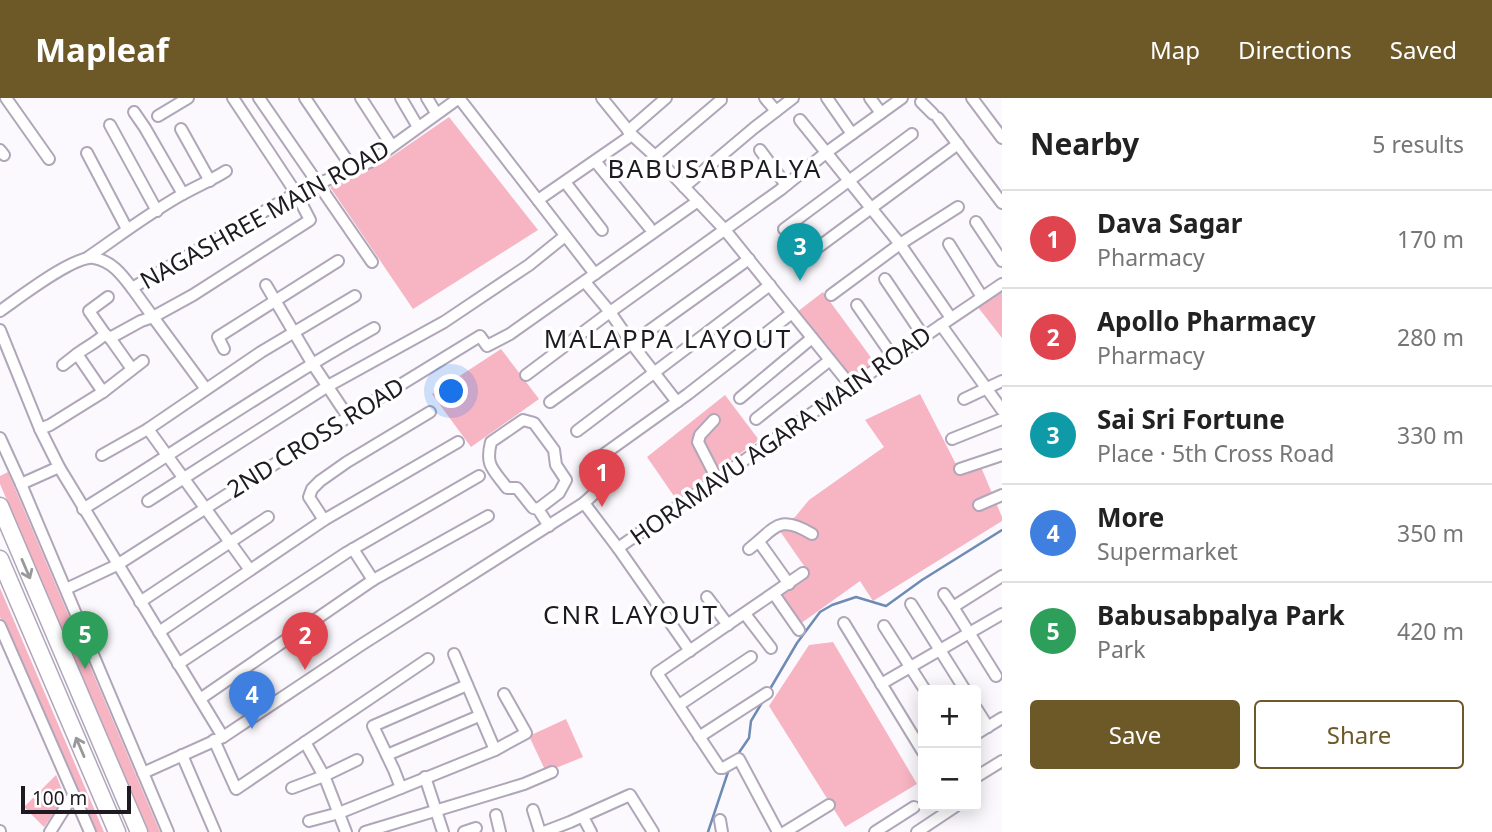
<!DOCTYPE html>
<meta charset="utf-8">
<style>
body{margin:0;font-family:"Noto Sans",sans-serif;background:#f6f6f6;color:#222}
.controls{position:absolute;right:21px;bottom:21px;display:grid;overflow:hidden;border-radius:7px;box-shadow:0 4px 18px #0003}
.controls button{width:63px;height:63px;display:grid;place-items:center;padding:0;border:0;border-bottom:2px solid #e0e0e0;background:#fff;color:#222;font:35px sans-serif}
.scale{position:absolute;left:21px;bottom:18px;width:110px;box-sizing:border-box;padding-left:7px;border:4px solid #1d1a21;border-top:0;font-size:19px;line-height:24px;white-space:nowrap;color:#1d1a21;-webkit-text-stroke:5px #fff;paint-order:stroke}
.you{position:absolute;left:452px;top:294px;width:24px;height:24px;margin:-18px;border:5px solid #fff;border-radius:50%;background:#1a73e8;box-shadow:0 0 0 10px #1a73e833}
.badge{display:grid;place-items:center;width:46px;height:46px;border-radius:50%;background:#6d5928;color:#fff;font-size:23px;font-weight:700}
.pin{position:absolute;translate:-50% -58px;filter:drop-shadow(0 2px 4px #0008)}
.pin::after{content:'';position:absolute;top:37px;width:24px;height:21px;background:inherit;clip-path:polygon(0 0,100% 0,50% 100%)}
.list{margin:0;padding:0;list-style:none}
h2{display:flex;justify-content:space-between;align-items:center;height:91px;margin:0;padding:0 28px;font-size:30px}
h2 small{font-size:23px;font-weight:400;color:#767676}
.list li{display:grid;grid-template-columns:46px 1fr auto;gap:21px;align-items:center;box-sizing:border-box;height:98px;padding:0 28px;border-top:2px solid #e0e0e0}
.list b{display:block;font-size:26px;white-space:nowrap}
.list p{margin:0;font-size:23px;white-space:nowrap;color:#767676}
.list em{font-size:23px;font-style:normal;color:#767676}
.actions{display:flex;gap:14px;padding:21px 28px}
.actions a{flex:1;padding:16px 0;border:2px solid #6d5928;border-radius:7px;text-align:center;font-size:24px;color:#6d5928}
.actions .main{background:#6d5928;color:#fff}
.map{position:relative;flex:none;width:1002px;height:734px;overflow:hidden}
header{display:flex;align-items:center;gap:42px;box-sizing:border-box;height:98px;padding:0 35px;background:#6d5928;color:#fff}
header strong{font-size:33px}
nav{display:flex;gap:38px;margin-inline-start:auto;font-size:24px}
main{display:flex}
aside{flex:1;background:#fff}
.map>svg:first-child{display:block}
.green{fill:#f7b4c3}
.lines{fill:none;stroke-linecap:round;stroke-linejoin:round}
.stream{stroke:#6e8bb3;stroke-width:2.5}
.minor-casing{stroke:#b0a6b9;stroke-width:14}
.highway-casing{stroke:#b0a6b9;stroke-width:19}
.minor{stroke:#fff;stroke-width:10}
.highway{stroke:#fff;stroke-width:16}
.oneway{stroke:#99989b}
.labels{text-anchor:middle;stroke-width:7;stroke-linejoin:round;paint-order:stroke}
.street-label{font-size:24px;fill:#1d1a21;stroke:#fff}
.neighbourhood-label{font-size:26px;letter-spacing:2px;fill:#1d1a21;stroke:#fff}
</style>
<header>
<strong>Mapleaf</strong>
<nav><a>Map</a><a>Directions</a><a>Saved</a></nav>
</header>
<main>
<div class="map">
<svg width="1002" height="734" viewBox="0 0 1002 734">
<rect width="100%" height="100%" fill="#fbf9fd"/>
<g class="green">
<path d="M449,19L538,132L413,211L330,89L391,59Z"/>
<path d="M1002,192V240L977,208Z"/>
<path d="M823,194L875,265L848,284L797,214Z"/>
<path d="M501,251L539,301L471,349L432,296Z"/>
<path d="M920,296L960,374L981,369L1002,419V423L873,503L860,483L800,526L781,496L809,475L775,426L777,428L795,419L809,402L884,349L865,322Z"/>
<path d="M725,297L759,342L676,401L647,359Z"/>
<path d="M8,374L160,734H148L0,386V378Z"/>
<path d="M0,490L104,734H90L0,519Z"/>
<path d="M833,544L917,686L845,729L769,608L809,547Z"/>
<path d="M566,621L583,659L546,674L529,638Z"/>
<path d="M56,677L65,699L44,729L24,709Z"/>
</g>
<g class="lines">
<g class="stream">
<path d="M770,591L797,545L820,514L832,507L856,499L886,508L922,482L1002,432"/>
<path d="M738,656L749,640L751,623L763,603"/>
<path d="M708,734L729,671"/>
</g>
<g class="minor-casing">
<g id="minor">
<path d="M6,0L49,61"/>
<path d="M259,0L372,164"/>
<path d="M305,0L353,71"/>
<path d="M361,0L392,48"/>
<path d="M401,0L418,29"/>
<path d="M427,0L436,15"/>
<path d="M459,0L595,176"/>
<path d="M602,0L632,37L655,58L725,132L851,288"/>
<path d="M765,0L776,13"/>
<path d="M827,0L852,36"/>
<path d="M870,0L881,15"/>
<path d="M972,0L1002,40"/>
<path d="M921,4L933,16"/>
<path d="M134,14L145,30L183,96"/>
<path d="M158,18L188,0"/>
<path d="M938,20L1002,105"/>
<path d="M800,22L900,146L951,220"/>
<path d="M110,27L157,113"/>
<path d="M181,31L210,83"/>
<path d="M628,33L666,0"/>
<path d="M0,52L4,57"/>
<path d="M760,52L786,87"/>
<path d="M87,55L127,131"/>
<path d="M655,58L721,2"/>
<path d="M595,63L649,129"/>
<path d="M565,84L602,132"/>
<path d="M684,89L754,30L793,0"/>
<path d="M538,102L632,37"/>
<path d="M976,124L1002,163"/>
<path d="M784,131L912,36"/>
<path d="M949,146L982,199"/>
<path d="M805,159L958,46"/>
<path d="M87,160C119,138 149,115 183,96C197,88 212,82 226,73"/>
<path d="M885,181L924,239"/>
<path d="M585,184L610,214L632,246L677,304"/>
<path d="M266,187L312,265L348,319"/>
<path d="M831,197L900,146L958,109"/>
<path d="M857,207L893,259"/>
<path d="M0,213C19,200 74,157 94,160C112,163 122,177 132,190L296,95L372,63L459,0"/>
<path d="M941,227L1002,312"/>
<path d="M0,232L40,331L59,369L223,639"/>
<path d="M105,236L89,213L108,199"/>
<path d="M110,240L132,271"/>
<path d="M224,251L218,239L338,163"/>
<path d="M63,267L77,256"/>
<path d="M526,277L610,214L780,92L827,54L902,0"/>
<path d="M206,291L153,219L193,197L310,122L296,95L233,0"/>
<path d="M103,294L143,263"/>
<path d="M740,300L812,240"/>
<path d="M964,301L1002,283"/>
<path d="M550,304L749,161"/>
<path d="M756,321L830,262"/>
<path d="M714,322L700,337L698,344L717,381"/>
<path d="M40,331L50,327L103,294L77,256C86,249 96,245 105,236L110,240L141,223L153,219L132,190"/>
<path d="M148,331L250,472"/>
<path d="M577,333L770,187"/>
<path d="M0,340L21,386L168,734"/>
<path d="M952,341L1002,321"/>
<path d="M102,357L148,331L261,254L355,198"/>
<path d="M960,371L1002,357"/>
<path d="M21,386L59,369"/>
<path d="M148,403L328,288L444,224L529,167L565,138"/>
<path d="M584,405L597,393L595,383L586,369L688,296L792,215"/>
<path d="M979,407L1002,397"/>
<path d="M83,411C180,351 274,286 374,230"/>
<path d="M538,411L559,395L566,382L556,367L554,352L534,325L523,322L491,344C485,368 493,371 507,390H517L533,410L538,411L549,428"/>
<path d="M324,422L309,399L312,391L320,383L347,364L430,314"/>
<path d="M759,444L789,486"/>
<path d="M618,450L690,553"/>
<path d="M353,451L373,482"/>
<path d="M749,451C775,431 778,415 812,436"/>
<path d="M66,491L117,467L348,319L480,238L487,248L510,236L698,103"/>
<path d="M774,496L799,532"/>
<path d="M944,496L953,509"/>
<path d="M707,499L728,527"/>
<path d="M140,504L268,419"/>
<path d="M911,506L965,592"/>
<path d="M745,516L771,550"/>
<path d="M844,525L923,654"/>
<path d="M0,528L90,734"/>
<path d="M884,528L925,592"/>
<path d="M159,534L324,422L458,344"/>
<path d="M454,556L495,652"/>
<path d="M178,566L346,455L479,378"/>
<path d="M996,578L953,509L1002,478"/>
<path d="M881,586L1002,516"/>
<path d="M200,601L373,482L488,418"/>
<path d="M679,607L751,559"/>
<path d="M976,610L988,629"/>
<path d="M976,636L1002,620"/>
<path d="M699,639L767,595"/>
<path d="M214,642L236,691L428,561"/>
<path d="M305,644L325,680L346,734"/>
<path d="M182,657L215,734"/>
<path d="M387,657L479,618"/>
<path d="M143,675L223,639L361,547L584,405L618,450L851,288L1002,186"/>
<path d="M425,679L443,734"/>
<path d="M976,679L1002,663"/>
<path d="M292,690L324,678L357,662"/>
<path d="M401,690L394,672L373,628L467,587"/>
<path d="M533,712L540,734"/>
<path d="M496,717L500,734"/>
<path d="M583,719L591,734"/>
<path d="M720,722L722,734"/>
<path d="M309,723L339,715L495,652L526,635L504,596"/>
<path d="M0,733V734"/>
<path d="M50,734L73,697"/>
<path d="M365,734L524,686L552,674"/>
<path d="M464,734L476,730"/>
<path d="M544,734L570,724L630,697L653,734"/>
<path d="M778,734L739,661L723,670H720L657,575L803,475"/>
<path d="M785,734L829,707"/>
<path d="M875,734L914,709"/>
<path d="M917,734L956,708"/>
</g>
</g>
<g class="highway-casing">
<g id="highway">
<path d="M0,408L139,734"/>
<path d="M0,461L117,734"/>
</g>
</g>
<use href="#minor" class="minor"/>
<use href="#highway" class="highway"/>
</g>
<defs><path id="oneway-shaft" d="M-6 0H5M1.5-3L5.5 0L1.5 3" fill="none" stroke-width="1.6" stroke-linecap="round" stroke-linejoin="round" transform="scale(1.75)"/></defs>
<g class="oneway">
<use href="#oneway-shaft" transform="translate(26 471) rotate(67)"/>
<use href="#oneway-shaft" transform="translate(80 649) rotate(-113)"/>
</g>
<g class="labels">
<g class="street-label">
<text transform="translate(265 117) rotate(-29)" y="8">NAGASHREE MAIN ROAD</text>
<text transform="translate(781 338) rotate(-35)" y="8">HORAMAVU AGARA MAIN ROAD</text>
<text transform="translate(316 340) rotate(-32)" y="8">2ND CROSS ROAD</text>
</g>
<g class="neighbourhood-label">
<text x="715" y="80">BABUSABPALYA</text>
<text x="668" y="250">MALAPPA LAYOUT</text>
<text x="631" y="526">CNR LAYOUT</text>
</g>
</g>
</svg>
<div class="controls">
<button>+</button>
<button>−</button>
</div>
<div class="scale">100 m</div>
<div class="you"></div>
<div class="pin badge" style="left:602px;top:409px;background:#e0444e">1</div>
<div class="pin badge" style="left:305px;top:572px;background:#e0444e">2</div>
<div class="pin badge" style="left:800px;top:183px;background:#0f9aa8">3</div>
<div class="pin badge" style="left:252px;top:631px;background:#3f7fe0">4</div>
<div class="pin badge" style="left:85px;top:571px;background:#2e9e5b">5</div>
</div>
<aside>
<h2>Nearby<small>5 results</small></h2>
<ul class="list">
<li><span class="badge" style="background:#e0444e">1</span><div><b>Dava Sagar</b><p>Pharmacy</p></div><em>170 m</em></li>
<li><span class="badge" style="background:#e0444e">2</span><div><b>Apollo Pharmacy</b><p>Pharmacy</p></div><em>280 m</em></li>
<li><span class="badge" style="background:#0f9aa8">3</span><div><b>Sai Sri Fortune</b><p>Place · 5th Cross Road</p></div><em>330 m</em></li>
<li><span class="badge" style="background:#3f7fe0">4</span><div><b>More</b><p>Supermarket</p></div><em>350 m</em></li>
<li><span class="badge" style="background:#2e9e5b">5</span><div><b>Babusabpalya Park</b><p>Park</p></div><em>420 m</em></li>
</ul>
<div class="actions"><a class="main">Save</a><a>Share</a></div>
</aside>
</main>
